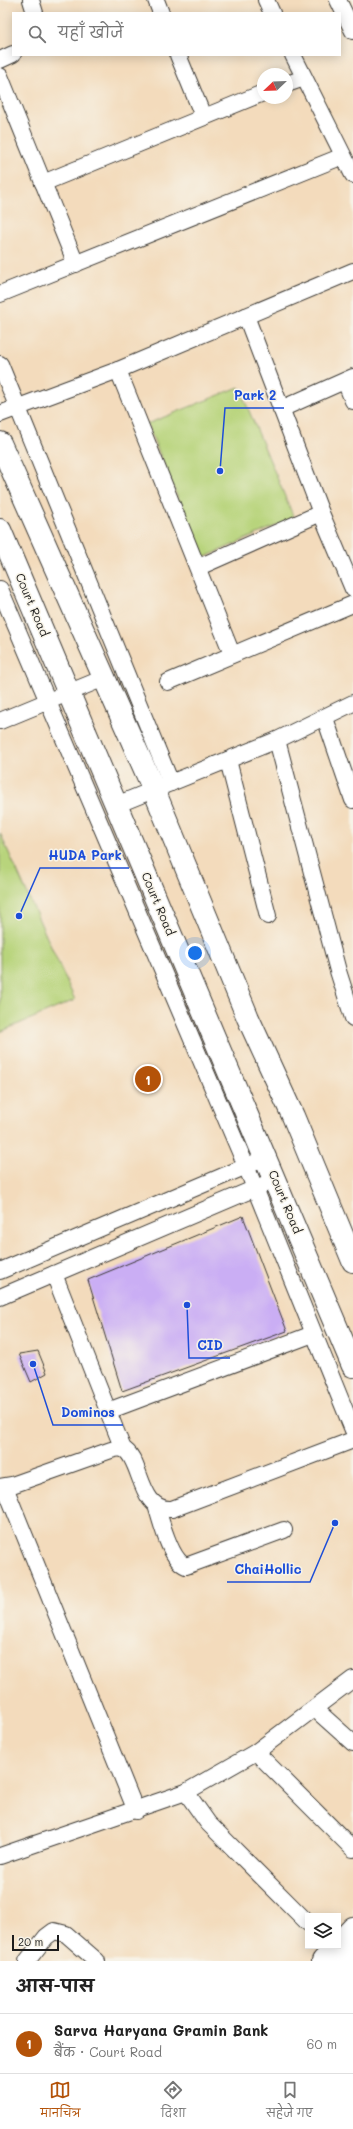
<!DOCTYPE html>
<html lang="hi">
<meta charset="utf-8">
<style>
body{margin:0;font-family:Mali,"Playpen Sans Deva",sans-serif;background:#f2f2f2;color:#222}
.controls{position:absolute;right:12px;bottom:12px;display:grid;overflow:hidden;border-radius:0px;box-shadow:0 2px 10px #0003}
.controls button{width:36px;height:36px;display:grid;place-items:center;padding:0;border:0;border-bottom:1px solid #e0e0e0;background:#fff;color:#222;font:20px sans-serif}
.compass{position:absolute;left:257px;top:68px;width:36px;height:36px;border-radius:50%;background:#fff;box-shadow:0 2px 10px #0003;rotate:247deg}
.scale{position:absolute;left:12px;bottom:10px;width:47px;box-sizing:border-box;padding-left:4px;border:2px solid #1c1c1c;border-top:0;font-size:11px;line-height:14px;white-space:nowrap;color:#1c1c1c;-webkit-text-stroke:3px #f7f3e8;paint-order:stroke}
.you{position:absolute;left:195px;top:953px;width:14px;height:14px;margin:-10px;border:3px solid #fff;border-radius:50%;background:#1a73e8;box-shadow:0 0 0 6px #1a73e833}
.badge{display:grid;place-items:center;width:26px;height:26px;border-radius:50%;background:#b45309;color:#fff;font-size:13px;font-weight:700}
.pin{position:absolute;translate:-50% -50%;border:2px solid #fff;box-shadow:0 1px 4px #0006}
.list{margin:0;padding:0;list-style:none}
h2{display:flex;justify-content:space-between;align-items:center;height:52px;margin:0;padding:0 16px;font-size:17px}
h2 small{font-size:13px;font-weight:400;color:#767676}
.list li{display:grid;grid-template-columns:26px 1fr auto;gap:12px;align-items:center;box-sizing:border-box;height:60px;padding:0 16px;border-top:1px solid #e0e0e0}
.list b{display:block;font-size:15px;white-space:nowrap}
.list p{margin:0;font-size:13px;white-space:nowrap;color:#767676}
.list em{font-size:13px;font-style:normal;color:#767676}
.icon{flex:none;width:22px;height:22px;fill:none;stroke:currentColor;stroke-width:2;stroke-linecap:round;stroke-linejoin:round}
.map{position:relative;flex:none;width:353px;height:1961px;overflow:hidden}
.search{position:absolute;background:#fff;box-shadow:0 2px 10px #0003;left:12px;right:12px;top:12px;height:44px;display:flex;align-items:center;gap:10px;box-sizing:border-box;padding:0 14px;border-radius:0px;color:#767676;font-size:15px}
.sheet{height:112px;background:#fff}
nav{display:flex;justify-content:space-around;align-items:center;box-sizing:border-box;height:56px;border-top:1px solid #e0e0e0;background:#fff;font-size:11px;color:#767676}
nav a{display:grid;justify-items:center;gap:2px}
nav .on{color:#b45309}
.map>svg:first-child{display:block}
.green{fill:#b8d47b;stroke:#6a784c}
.building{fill:#caaef4}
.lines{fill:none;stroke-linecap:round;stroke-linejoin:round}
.street-casing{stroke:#3c3934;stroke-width:18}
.secondary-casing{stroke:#3c3934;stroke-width:24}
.highway-casing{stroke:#3c3934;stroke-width:24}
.street{stroke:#fff;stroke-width:16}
.secondary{stroke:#fff;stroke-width:22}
.highway{stroke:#fff;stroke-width:22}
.labels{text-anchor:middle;stroke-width:3;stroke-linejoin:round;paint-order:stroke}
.street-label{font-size:12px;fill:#1c1c1c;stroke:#f7f3e8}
.leader{fill:none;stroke:#1d4ed8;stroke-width:1.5}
.callout-dot{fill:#1d4ed8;stroke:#f7f3e8;stroke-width:1.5}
.callout-label{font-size:13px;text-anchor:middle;font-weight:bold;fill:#1d4ed8;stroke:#f7f3e8;stroke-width:3;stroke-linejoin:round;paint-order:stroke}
</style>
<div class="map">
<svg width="353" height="1961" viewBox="0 0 353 1961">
<rect width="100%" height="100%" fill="#f7f3e8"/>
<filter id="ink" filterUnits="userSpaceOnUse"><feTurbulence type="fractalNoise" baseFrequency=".025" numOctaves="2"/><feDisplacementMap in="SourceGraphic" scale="8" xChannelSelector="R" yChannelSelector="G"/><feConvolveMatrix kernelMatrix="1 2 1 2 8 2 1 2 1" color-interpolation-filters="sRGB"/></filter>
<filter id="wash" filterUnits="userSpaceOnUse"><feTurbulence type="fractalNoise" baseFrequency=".012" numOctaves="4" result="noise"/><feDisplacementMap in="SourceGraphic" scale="16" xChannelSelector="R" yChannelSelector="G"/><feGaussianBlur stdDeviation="0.9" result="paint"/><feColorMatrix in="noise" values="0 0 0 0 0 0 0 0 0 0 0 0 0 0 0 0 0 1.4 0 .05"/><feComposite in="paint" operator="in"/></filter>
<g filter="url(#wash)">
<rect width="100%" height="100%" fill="#f3dbbc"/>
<g class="green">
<path d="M239,387L294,518L203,558L147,424Z"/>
<path d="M0,833L75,1000L0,1032Z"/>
</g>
<g id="blocks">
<g class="building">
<path d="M243,1216L287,1331L122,1391L88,1280Z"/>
<path d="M38,1351L47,1373L31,1382L19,1354Z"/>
</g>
</g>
</g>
<g filter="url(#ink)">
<use href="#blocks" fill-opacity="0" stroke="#3c3934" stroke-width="1"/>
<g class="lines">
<g class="street-casing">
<g id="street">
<path d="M31,0L35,13"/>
<path d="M156,0L161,13"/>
<path d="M266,0L272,13"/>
<path d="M338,0L353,31"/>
<path d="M178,55L203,116"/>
<path d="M293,55L353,175"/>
<path d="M0,60L13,54"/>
<path d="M0,76L76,264"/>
<path d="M287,84L304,78"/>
<path d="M43,183L263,93"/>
<path d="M0,294L343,156"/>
<path d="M246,316L321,513L353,589"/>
<path d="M0,364L171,783"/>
<path d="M118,370L232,654"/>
<path d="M345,381L353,401"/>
<path d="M281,409L353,377"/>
<path d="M0,414L118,370L353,271"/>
<path d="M199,567L321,513"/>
<path d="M0,589L246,1166L353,1430"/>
<path d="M168,682L353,604"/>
<path d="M325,718L353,800"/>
<path d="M0,721L104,678"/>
<path d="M277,740L338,971L353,1018"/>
<path d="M228,760L268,916"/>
<path d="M116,805L277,740L353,703"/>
<path d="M0,1271L256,1162"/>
<path d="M54,1274L123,1449"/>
<path d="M0,1297L265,1184"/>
<path d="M108,1411L313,1334"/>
<path d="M0,1487L12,1485L111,1450C114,1449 120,1448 123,1449C142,1457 138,1512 172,1509L353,1440"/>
<path d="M5,1487L136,1811"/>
<path d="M156,1505C161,1521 170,1560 186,1566L284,1530"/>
<path d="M315,1709L353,1743"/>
<path d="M256,1752L353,1849"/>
<path d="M186,1792L208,1823L308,1923"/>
<path d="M0,1856L186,1792L256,1752L353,1679"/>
<path d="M27,1961L46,1937L54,1931L66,1934L97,1961"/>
</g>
</g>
<g class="secondary-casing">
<g id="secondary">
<path d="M0,443L154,790L248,1018L293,1116L353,1261"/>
<path d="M0,530L353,1366"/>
</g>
</g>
<g class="highway-casing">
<g id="highway">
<path d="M338,1944L353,1928"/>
<path d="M323,1961L337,1946"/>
<path d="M344,1961L353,1951"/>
</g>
</g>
<use href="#street" class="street"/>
<use href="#secondary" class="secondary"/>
<use href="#highway" class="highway"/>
</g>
</g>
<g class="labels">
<g class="street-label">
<text transform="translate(32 605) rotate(67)" y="4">Court Road</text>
<text transform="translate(158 904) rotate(67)" y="4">Court Road</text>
<text transform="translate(285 1202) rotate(67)" y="4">Court Road</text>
</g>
</g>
<path class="leader" d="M220 471L225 408H284M19 916L40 868H129M187 1305L189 1358H230M33 1364L53 1425H123M335 1523L310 1582H227"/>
<g class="callout-dot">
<circle cx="220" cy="471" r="4"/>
<circle cx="19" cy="916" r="4"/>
<circle cx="187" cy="1305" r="4"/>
<circle cx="33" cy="1364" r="4"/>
<circle cx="335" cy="1523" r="4"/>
</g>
<g class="callout-label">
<text x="255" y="400">Park 2</text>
<text x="85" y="860">HUDA Park</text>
<text x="210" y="1350">CID</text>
<text x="88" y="1417">Dominos</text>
<text x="268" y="1574">ChaiHollic</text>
</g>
</svg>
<div class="controls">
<button><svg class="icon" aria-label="layers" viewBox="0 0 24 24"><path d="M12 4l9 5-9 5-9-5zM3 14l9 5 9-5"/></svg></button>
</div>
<svg class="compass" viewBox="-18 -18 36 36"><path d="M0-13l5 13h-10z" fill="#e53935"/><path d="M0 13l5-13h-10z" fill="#767676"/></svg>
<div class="scale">20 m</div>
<div class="you"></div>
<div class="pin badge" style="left:148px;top:1079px">1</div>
<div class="search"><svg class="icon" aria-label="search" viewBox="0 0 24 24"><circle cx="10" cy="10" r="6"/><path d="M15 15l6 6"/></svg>यहाँ खोजें</div>
</div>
<section class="sheet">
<h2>आस-पास<small></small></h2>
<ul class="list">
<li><span class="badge">1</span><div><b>Sarva Haryana Gramin Bank</b><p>बैंक · Court Road</p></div><em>60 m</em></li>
</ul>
</section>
<nav>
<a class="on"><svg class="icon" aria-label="map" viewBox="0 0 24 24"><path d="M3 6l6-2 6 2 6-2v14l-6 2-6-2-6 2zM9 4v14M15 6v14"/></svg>मानचित्र</a>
<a><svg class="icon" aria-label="directions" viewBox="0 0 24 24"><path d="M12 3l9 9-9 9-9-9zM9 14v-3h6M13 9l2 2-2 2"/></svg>दिशा</a>
<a><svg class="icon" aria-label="saved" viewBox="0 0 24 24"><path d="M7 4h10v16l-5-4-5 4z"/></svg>सहेजे गए</a>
</nav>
